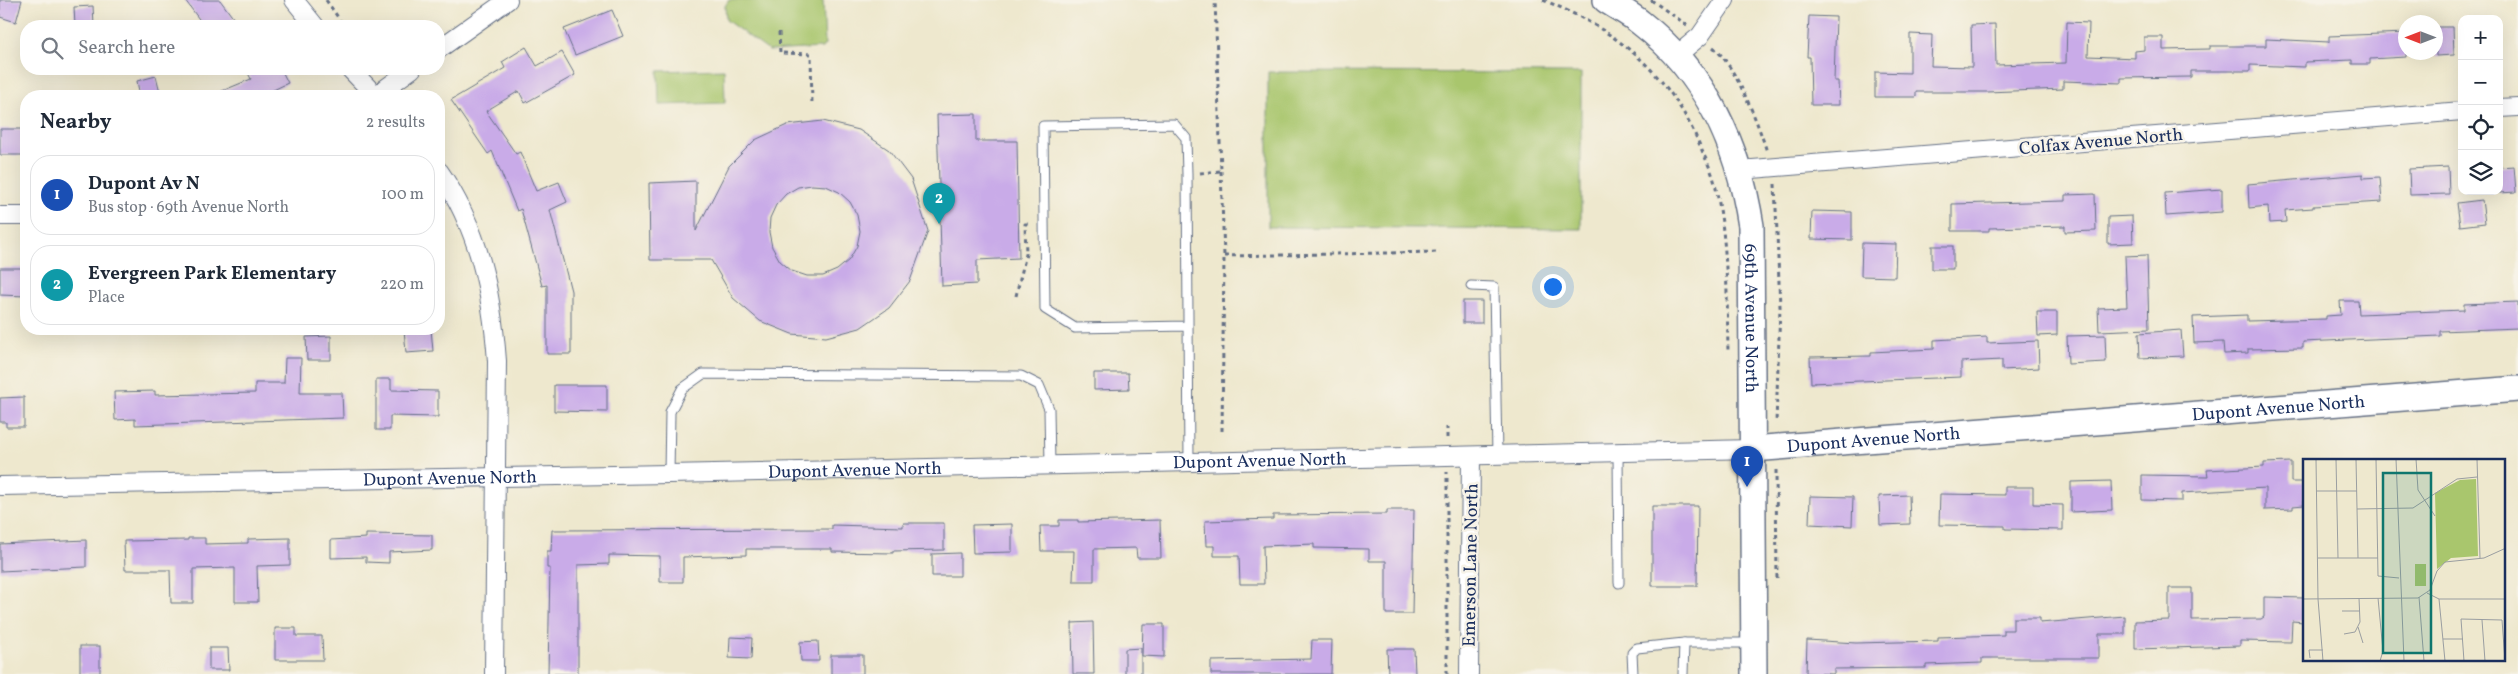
<!DOCTYPE html>
<meta charset="utf-8">
<style>
body{margin:0;font-family:Vollkorn,serif;background:#f6f6f7;color:#1f2937}
.controls{position:absolute;right:15px;top:15px;display:grid;overflow:hidden;border-radius:10px;box-shadow:0 5px 20px #0002}
.controls button{width:45px;height:45px;display:grid;place-items:center;padding:0;border:0;border-bottom:1px solid #e0e1e3;background:#fff;color:#1f2937;font:25px sans-serif}
.compass{position:absolute;left:2398px;top:15px;width:45px;height:45px;border-radius:50%;background:#fff;box-shadow:0 5px 20px #0002;rotate:270deg}
.you{position:absolute;left:1552px;top:286px;width:18px;height:18px;margin:-12px;border:4px solid #fff;border-radius:50%;background:#1a73e8;box-shadow:0 0 0 8px #1a73e833}
.badge{display:grid;place-items:center;width:32px;height:32px;border-radius:50%;background:#ea580c;color:#fff;font-size:16px;font-weight:700}
.pin{position:absolute;translate:-50% -41px;filter:drop-shadow(0 1px 2px #0008)}
.pin::after{content:'';position:absolute;top:26px;width:18px;height:15px;background:inherit;clip-path:polygon(0 0,100% 0,50% 100%)}
.list{margin:0;padding:0;list-style:none}
h2{display:flex;justify-content:space-between;align-items:center;height:65px;margin:0;padding:0 20px;font-size:21px}
h2 small{font-size:16px;font-weight:400;color:#747a83}
.list li{display:grid;grid-template-columns:32px 1fr auto;gap:15px;align-items:center;box-sizing:border-box;height:80px;margin:0 10px 10px;padding:0 10px;border:1px solid #e0e1e3;border-radius:20px}
.list b{display:block;font-size:19px;white-space:nowrap}
.list p{margin:0;font-size:16px;white-space:nowrap;color:#747a83}
.list em{font-size:16px;font-style:normal;color:#747a83}
.icon{flex:none;width:28px;height:28px;fill:none;stroke:currentColor;stroke-width:2;stroke-linecap:round;stroke-linejoin:round}
.map{position:relative;flex:none;width:2518px;height:674px;overflow:hidden}
.search{position:absolute;background:#fff;box-shadow:0 5px 20px #0002;left:20px;top:20px;width:425px;height:55px;display:flex;align-items:center;gap:12px;box-sizing:border-box;padding:0 18px;border-radius:20px;color:#747a83;font-size:19px}
.panel{position:absolute;background:#fff;box-shadow:0 5px 20px #0002;left:20px;top:90px;width:425px;height:245px;border-radius:20px}
.map>svg:first-child{display:block}
.green{fill:#a9c66d;stroke:#627a66}
.building{fill:#c9abe8;fill-rule:evenodd}
.lines{fill:none;stroke-linecap:round;stroke-linejoin:round}
.lane-casing{stroke:#657085;stroke-width:11}
.street-casing{stroke:#657085;stroke-width:20}
.secondary-casing{stroke:#657085;stroke-width:28}
.path{stroke:#657085;stroke-width:3;stroke-dasharray:4 4;stroke-linecap:butt}
.lane{stroke:#fff;stroke-width:9}
.street{stroke:#fff;stroke-width:18}
.secondary{stroke:#fff;stroke-width:25}
.labels{text-anchor:middle;stroke-width:5;stroke-linejoin:round;paint-order:stroke}
.street-label{font-size:18px;fill:#1b2f5e;stroke:#f7f3e8}
.inset-road{fill:none;stroke:#9a9ea1;stroke-width:1}
.view{fill:#0f766e;fill-opacity:0.15;stroke:#0f766e;stroke-width:2.5}
.inset-edge{fill:none;stroke:#1b2f5e;stroke-width:2.5}
</style>
<div class="map">
<svg width="2518" height="674" viewBox="0 0 2518 674">
<rect width="100%" height="100%" fill="#f7f3e8"/>
<filter id="ink" filterUnits="userSpaceOnUse"><feTurbulence type="fractalNoise" baseFrequency=".02" numOctaves="2"/><feDisplacementMap in="SourceGraphic" scale="10" xChannelSelector="R" yChannelSelector="G"/><feConvolveMatrix kernelMatrix="1 2 1 2 8 2 1 2 1" color-interpolation-filters="sRGB"/></filter>
<filter id="wash" filterUnits="userSpaceOnUse"><feTurbulence type="fractalNoise" baseFrequency=".0096" numOctaves="4" result="noise"/><feDisplacementMap in="SourceGraphic" scale="20" xChannelSelector="R" yChannelSelector="G"/><feGaussianBlur stdDeviation="1.12" result="paint"/><feColorMatrix in="noise" values="0 0 0 0 0 0 0 0 0 0 0 0 0 0 0 0 0 1.4 0 .05"/><feComposite in="paint" operator="in"/></filter>
<g filter="url(#wash)">
<rect width="100%" height="100%" fill="#eee8ce"/>
<g class="green">
<path d="M729,0H823L825,44L822,48L769,51L726,20L725,6Z"/>
<path d="M724,69L725,103L659,105L658,71Z"/>
<path d="M1268,72L1581,73V229L1268,227Z"/>
</g>
<g id="blocks">
<g class="building">
<path d="M0,0H22L16,22L0,17Z"/>
<path d="M185,0H220L234,19L225,26H204Z"/>
<path d="M93,6L94,26H75L74,7Z"/>
<path d="M612,10L623,36L575,55L564,29Z"/>
<path d="M1809,16L1836,17L1834,81H1838L1839,105H1811L1810,57H1807Z"/>
<path d="M2067,22L2089,23L2088,56L2135,58V51L2144,50V37H2163V50L2210,49V46H2266V39L2329,42V36L2406,33V57L2370,59V64H2352V60L2305,62V67L2250,65V71H2191V77L2121,78V83L2063,81V89L1987,92H1916V97H1875V72L1910,73V34L1932,35L1931,66L1972,67L1971,25L1995,24L1996,65L2066,63Z"/>
<path d="M2436,27H2453L2454,55L2436,56Z"/>
<path d="M526,47L537,66L562,52L575,75L525,103L519,91L486,111L516,154L520,152L536,191L559,182L567,202L550,210L571,291V354H547V285L542,286L521,209L517,211L492,151L488,154L451,100L505,68L502,62Z"/>
<path d="M246,69H281L288,83L261,96H210L251,79Z"/>
<path d="M156,76L161,96H140L137,81Z"/>
<path d="M976,114V141H1017L1019,258L977,260V284L942,286L937,115Z"/>
<path d="M823,121L859,130L889,150L911,179L928,231L910,281L889,308L860,328L826,337L792,334L760,321L733,298L711,260H650L649,183L696,181V231L729,166L755,140L787,125ZM812,185L826,186L839,192L850,202L857,215L860,231L857,246L849,260L837,270L823,276H807L792,271L780,261L772,247L769,232L770,218L776,205L786,194L798,187Z"/>
<path d="M0,129H24L23,155H0Z"/>
<path d="M2514,166L2516,192L2499,193V167Z"/>
<path d="M2448,167L2449,194L2410,195L2409,169Z"/>
<path d="M2363,174V178L2380,177L2382,202L2313,206V208L2285,210L2286,222L2269,223L2268,206L2249,208L2248,184Z"/>
<path d="M2222,189V212L2166,216L2165,193Z"/>
<path d="M2095,194L2096,231L2065,232V226L1989,228V231H1952V204L2065,201V195Z"/>
<path d="M2482,200L2485,223L2460,226L2457,203Z"/>
<path d="M1812,211L1852,212V240L1811,239Z"/>
<path d="M2132,216L2133,243L2108,244V217Z"/>
<path d="M1862,243L1896,244L1895,277L1861,276Z"/>
<rect x="1932" y="246" width="21" height="23"/>
<path d="M2147,255L2149,329L2099,331L2098,308L2127,307L2125,256Z"/>
<path d="M0,268H26V296L0,295Z"/>
<rect x="1463" y="301" width="19" height="22"/>
<path d="M2340,301H2358L2359,314L2464,310V304L2518,302V328L2440,331V336L2303,342V348L2248,349V353L2224,354L2223,342L2194,343L2193,317L2247,315V321L2326,319V316L2341,315Z"/>
<path d="M2037,312H2057V335L2038,336Z"/>
<path d="M404,329H431L433,351L406,353Z"/>
<path d="M2181,330L2183,356L2140,358L2139,333Z"/>
<path d="M2105,335L2106,362L2068,364L2067,336Z"/>
<path d="M331,336V360H307L306,337Z"/>
<path d="M1987,337V343L2038,341L2039,368L2002,370V360L1961,362V377L1811,383L1810,357L1871,356V352L1934,349V340Z"/>
<path d="M285,358H301L300,393H342L343,418L135,425V419L115,420L114,392L155,391V395L255,393V383H284Z"/>
<path d="M1094,373H1128L1129,389L1094,390Z"/>
<path d="M376,379H391V390L438,391V417L390,416V430H376Z"/>
<path d="M554,385H607V412L554,411Z"/>
<path d="M24,397V427H6V422H0V398Z"/>
<path d="M2291,462V482H2304V505L2293,506V509L2265,510V488L2182,493V501L2142,500V475L2208,476L2207,470L2264,467V463Z"/>
<path d="M2111,481L2112,510L2071,512V482Z"/>
<path d="M2005,487H2033V504L2063,505V530L2005,529V526L1939,525L1940,494L2005,495Z"/>
<path d="M1909,495L1910,524L1880,525L1879,496Z"/>
<path d="M1810,496L1853,497L1852,526L1809,524Z"/>
<path d="M1652,506H1698L1697,586H1652Z"/>
<path d="M1387,510H1414L1412,614H1386V561H1369V549L1314,548V544L1263,546L1264,584H1240L1239,556H1214V546H1206L1205,521L1273,519V515L1387,514Z"/>
<path d="M1059,520H1078V522L1160,520L1161,558H1137L1136,548L1094,549V581H1073L1074,551H1041L1040,526H1059Z"/>
<path d="M903,523H944V550L893,551V553L832,552V549H746V555L683,557V582H660V556L609,555V564L578,565V674H548L550,568H547V551H551L552,530L832,529V525L903,527Z"/>
<path d="M1012,524V552L973,553L972,525Z"/>
<path d="M366,534L432,535V550L389,552V563L366,562V557L331,558V540L366,538Z"/>
<path d="M188,538H205V544L248,543V539L290,538V565L257,566L258,602H235V568L193,569V603H171L170,570H125L124,541L188,540Z"/>
<path d="M86,540V567L0,571V544Z"/>
<path d="M960,553V576H932V554Z"/>
<path d="M2169,588H2192V620L2261,619L2264,617V597L2304,598V622L2292,621L2291,642L2240,641V646L2135,649V621L2169,620Z"/>
<path d="M2125,616V634H2099V658H1982V663L1926,665V668L1834,669V674L1806,673L1807,640L1856,643L1938,641V637L2004,635V630H2013V618H2040V623Z"/>
<path d="M1093,622L1094,674H1073L1072,623Z"/>
<path d="M1143,624H1164V657L1142,656Z"/>
<path d="M275,628H296V636H322L323,660H275Z"/>
<path d="M730,637L752,638L751,659L729,658Z"/>
<path d="M1312,640H1332L1331,674H1211V661L1311,659Z"/>
<path d="M818,641L819,661H801L800,642Z"/>
<rect x="80" y="646" width="20" height="27"/>
<path d="M209,648H228L229,670H209Z"/>
<path d="M1141,648V674H1125V649Z"/>
<path d="M1387,649H1414L1415,674H1388Z"/>
<rect x="831" y="655" width="32" height="19"/>
</g>
</g>
</g>
<g filter="url(#ink)">
<use href="#blocks" fill-opacity="0" stroke="#657085" stroke-width="1"/>
<g class="lines">
<g class="lane-casing">
<g id="lane">
<path d="M1471,286L1494,287L1497,456"/>
<path d="M1188,326L1075,328L1045,309L1043,126L1174,124L1186,138L1187,174L1189,463"/>
<path d="M1618,452L1619,583"/>
<path d="M669,474L670,412L682,389L703,374L1021,376L1039,385L1049,409L1050,466"/>
<path d="M1633,674L1632,653L1637,648L1684,643"/>
<path d="M1683,674L1684,643H1753"/>
</g>
</g>
<g class="street-casing">
<g id="street">
<path d="M294,0L315,26"/>
<path d="M439,49L508,0"/>
<path d="M1676,56L1700,36L1725,0"/>
<path d="M350,69L376,96"/>
<path d="M375,96L412,69"/>
<path d="M2499,108L2518,107"/>
<path d="M1740,170L2462,111"/>
<path d="M439,171C479,228 492,293 497,361L494,674"/>
<path d="M0,216H26"/>
<path id="s1" d="M0,486L669,474L1752,449"/>
<path d="M1469,674L1471,456"/>
</g>
</g>
<g class="secondary-casing">
<g id="secondary">
<path id="s2" d="M1606,0C1618,8 1630,14 1641,23C1706,73 1739,147 1751,226L1754,674"/>
<path id="s3" d="M1752,449L2518,389"/>
</g>
</g>
<g class="path">
<path d="M326,0L344,26"/>
<path d="M1543,0C1617,30 1670,73 1701,148C1705,158 1711,169 1714,180C1728,236 1727,295 1728,353"/>
<path d="M1651,0L1687,25"/>
<path d="M779,32L780,53L811,54L812,106"/>
<path d="M1713,47C1735,64 1759,125 1767,152"/>
<path d="M1221,171L1224,256L1222,431"/>
<path d="M1200,173L1221,171L1215,0"/>
<path d="M1775,184L1780,307L1776,423"/>
<path d="M1224,256L1440,252"/>
<path d="M1016,296L1026,254L1025,224H1031"/>
<path d="M1447,438V427"/>
<path d="M1776,470L1777,581"/>
<path d="M1447,674V472"/>
</g>
<use href="#lane" class="lane"/>
<use href="#street" class="street"/>
<use href="#secondary" class="secondary"/>
</g>
</g>
<g class="labels">
<g class="street-label">
<text transform="translate(2101 141) rotate(-5)" y="6">Colfax Avenue North</text>
<text dy="6" stroke="none"><textPath href="#s2" startOffset="371">69th Avenue North</textPath></text>
<text dy="6" stroke="none"><textPath href="#s3" startOffset="528">Dupont Avenue North</textPath></text>
<text dy="6" stroke="none"><textPath href="#s3" startOffset="122">Dupont Avenue North</textPath></text>
<text dy="6" stroke="none"><textPath href="#s1" startOffset="1260">Dupont Avenue North</textPath></text>
<text dy="6" stroke="none"><textPath href="#s1" startOffset="855">Dupont Avenue North</textPath></text>
<text dy="6" stroke="none"><textPath href="#s1" startOffset="450">Dupont Avenue North</textPath></text>
<text transform="translate(1470 565) rotate(-89)" y="6">Emerson Lane North</text>
</g>
</g>
<g transform="translate(2303 459)">
<rect width="202" height="202" fill="#eee8ce"/>
<path d="M173,20L175,97L148,99L134,110L132,34L157,21ZM112,105H123V127H112Z" fill="#a9c66d"/>
<path class="inset-road" d="M13,0L15,140L20,202M33,0L35,99M53,0L55,99M73,0L75,117L96,119M93,0L101,202M113,0L115,31L132,57M174,0L177,99M13,32H54M54,50L110,49L154,20L174,18M15,99H75M124,134L136,140H203M116,138L121,202M75,139L80,192L77,202M0,140L115,139L127,131L134,112L142,103L181,99L203,89M136,140L142,202M39,152H57M179,161L182,202M55,168L60,184M41,175L52,173L57,163L56,139M140,180H160M7,199L6,191H20M161,202L158,160L199,161L202,202"/>
<path class="view" d="M80,14H128V194H80Z"/>
<rect width="202" height="202" class="inset-edge"/>
</g>
</svg>
<div class="controls">
<button>+</button>
<button>−</button>
<button><svg class="icon" aria-label="locate" viewBox="0 0 24 24"><circle cx="12" cy="12" r="6"/><path d="M12 2v4M12 18v4M2 12h4M18 12h4"/></svg></button>
<button><svg class="icon" aria-label="layers" viewBox="0 0 24 24"><path d="M12 4l9 5-9 5-9-5zM3 14l9 5 9-5"/></svg></button>
</div>
<svg class="compass" viewBox="-18 -18 36 36"><path d="M0-13l5 13h-10z" fill="#e53935"/><path d="M0 13l5-13h-10z" fill="#747a83"/></svg>
<div class="you"></div>
<div class="pin badge" style="left:1747px;top:487px;background:#1a4fb4">1</div>
<div class="pin badge" style="left:939px;top:224px;background:#0f9aa8">2</div>
<div class="search"><svg class="icon" aria-label="search" viewBox="0 0 24 24"><circle cx="10" cy="10" r="6"/><path d="M15 15l6 6"/></svg>Search here</div>
<section class="panel">
<h2>Nearby<small>2 results</small></h2>
<ul class="list">
<li><span class="badge" style="background:#1a4fb4">1</span><div><b>Dupont Av N</b><p>Bus stop · 69th Avenue North</p></div><em>100 m</em></li>
<li><span class="badge" style="background:#0f9aa8">2</span><div><b>Evergreen Park Elementary</b><p>Place</p></div><em>220 m</em></li>
</ul>
</section>
</div>
